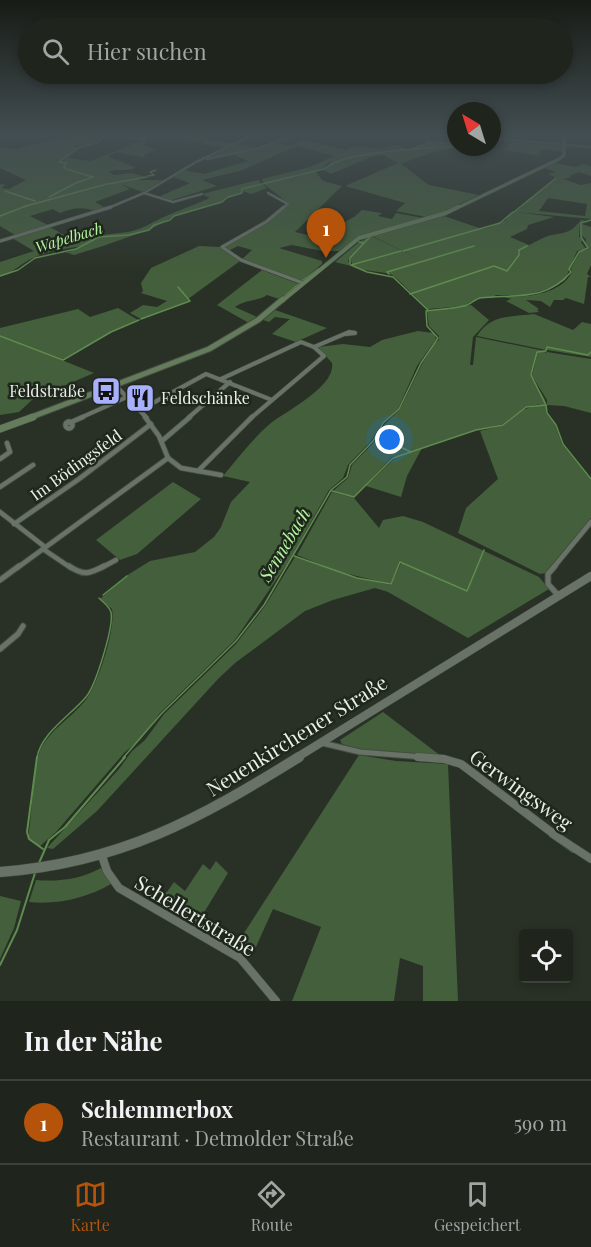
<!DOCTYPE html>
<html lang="de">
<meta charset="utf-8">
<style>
body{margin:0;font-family:"Playfair Display",serif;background:#272d25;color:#f1f3f6}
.controls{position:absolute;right:18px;bottom:18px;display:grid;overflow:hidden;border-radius:6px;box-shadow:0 3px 9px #0003}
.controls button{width:54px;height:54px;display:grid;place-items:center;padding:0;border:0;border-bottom:2px solid #3c423b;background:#1f251c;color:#f1f3f6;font:30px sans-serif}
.compass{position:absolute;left:447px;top:102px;width:54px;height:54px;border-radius:50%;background:#1f251c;box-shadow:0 3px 9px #0003;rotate:322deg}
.you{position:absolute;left:390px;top:440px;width:21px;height:21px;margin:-15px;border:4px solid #fff;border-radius:50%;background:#1a73e8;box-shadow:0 0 0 9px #1a73e833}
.badge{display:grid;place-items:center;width:39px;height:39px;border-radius:50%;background:#b45309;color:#fff;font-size:20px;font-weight:700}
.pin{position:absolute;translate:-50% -50px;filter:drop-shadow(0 2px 3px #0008)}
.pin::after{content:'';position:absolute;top:32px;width:21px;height:18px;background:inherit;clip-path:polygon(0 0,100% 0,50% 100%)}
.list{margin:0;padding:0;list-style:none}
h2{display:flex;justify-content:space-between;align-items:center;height:78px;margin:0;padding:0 24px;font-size:26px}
h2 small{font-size:20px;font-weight:400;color:#a1a5a3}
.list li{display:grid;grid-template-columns:39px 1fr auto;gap:18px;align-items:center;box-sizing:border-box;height:84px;padding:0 24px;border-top:2px solid #3c423b}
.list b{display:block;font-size:22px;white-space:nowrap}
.list p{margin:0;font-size:20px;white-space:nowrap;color:#a1a5a3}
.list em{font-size:20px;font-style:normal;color:#a1a5a3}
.icon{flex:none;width:33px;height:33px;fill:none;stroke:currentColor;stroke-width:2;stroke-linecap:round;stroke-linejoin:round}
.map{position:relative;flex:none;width:591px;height:1001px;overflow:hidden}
.search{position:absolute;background:#1f251c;box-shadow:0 3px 9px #0003;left:18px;right:18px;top:18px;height:66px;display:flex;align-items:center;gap:15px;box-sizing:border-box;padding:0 21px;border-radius:33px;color:#a1a5a3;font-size:22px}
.sheet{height:162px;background:#1f251c}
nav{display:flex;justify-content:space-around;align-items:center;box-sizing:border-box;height:84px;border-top:2px solid #3c423b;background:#1f251c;font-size:16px;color:#a1a5a3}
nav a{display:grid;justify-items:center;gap:3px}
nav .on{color:#b45309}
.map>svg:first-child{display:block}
.green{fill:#445f3b;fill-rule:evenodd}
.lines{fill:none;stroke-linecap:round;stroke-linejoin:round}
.stream-far1{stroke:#5e8c4f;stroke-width:1.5}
.stream{stroke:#5e8c4f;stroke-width:2}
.minor-far5-casing{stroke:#454c43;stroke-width:3}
.minor-far4-casing{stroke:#454c43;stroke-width:4}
.minor-far3-casing{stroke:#454c43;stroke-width:5}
.minor-far2-casing{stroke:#454c43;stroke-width:6}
.minor-far1-casing{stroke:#454c43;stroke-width:7}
.minor-casing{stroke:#454c43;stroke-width:9}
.tertiary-far1-casing{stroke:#454c43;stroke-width:9}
.tertiary-casing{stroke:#454c43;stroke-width:11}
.secondary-far3-casing{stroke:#454c43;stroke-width:4}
.secondary-far2-casing{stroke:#454c43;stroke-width:4.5}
.secondary-far1-casing{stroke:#454c43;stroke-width:7}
.secondary-casing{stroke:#454c43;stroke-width:8}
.minor-far5{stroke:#687266;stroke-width:2}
.minor-far4{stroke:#687266;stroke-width:3}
.minor-far3{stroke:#687266;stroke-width:4}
.minor-far2{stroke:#687266;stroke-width:4.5}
.minor-far1{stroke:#687266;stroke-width:5}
.minor{stroke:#687266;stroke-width:8}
.tertiary-far1{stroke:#687266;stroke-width:8}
.tertiary{stroke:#687266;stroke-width:10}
.secondary-far3{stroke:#647c5c;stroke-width:3}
.secondary-far2{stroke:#647c5c;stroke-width:4}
.secondary-far1{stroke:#647c5c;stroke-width:5}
.secondary{stroke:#647c5c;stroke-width:7}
.labels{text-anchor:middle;stroke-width:5;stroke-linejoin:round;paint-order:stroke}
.far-water-label{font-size:15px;font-style:italic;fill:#b2f59e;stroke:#1f271d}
.poi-label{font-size:16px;fill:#eaefe8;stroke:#1f271d;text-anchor:end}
.street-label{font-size:16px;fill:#eaefe8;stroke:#1f271d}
.water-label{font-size:18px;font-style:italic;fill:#b2f59e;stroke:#1f271d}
.near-street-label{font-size:20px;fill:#eaefe8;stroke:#1f271d}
</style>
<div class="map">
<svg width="591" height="1001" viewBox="0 0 591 1001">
<rect width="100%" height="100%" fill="#293126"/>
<g class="green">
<path d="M69,136H98L99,139L92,145H71L78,147L74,150L76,151L59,163L68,158L91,161L140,141L139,138L107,136H208L211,137L208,140L234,144L223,148L201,144L204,141L148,137L144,145L147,147L188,155L156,149L143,156L146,158L117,152L107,156L136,168C125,172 116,168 109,172L114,175L131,173L146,177L138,180H163L143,192L120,184L130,189L95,202L106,208L96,212C83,206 73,208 60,213L53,209L30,216L48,225L15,235L0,226V184L6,185L1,188L9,189L26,180L0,168V147L16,149Z"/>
<path d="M421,136H438L430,139L431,142L454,144L456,142V147H481C474,154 461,149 450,149C438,150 413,159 401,164L429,185L479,195L443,212L426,217L396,211L405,203L345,186L398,163L383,155L371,157L331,174L323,170L331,163L329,162L322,169L312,172H316L323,181L342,186L295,232L317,237L354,217L362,210L382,213L378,216L392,219L396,213L423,218L362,235L339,251H322L292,245L279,248L322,261V264L300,282L241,260L252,250L238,246L228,251L224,247L266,222L289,204L264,184L262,179L310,167L334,156L296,146L243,170L202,180L217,186L169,201L158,197L190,183L173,177L183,170L204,174L248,161L232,154L204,159L237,144L260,148L277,143L289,146L305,140L345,150L343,152L354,146L380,149L396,145L407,149L430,142L417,138Z"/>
<path d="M514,142L562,146V152L546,149L538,151L540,155H535L502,150Z"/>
<path d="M555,163L575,167L584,164L591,166V176L579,172L569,176L572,177L563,179L581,185L591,183V219L516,212L554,217L528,225L527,229L510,237L529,245C536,242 545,236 552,235C568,232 570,233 581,220H585L580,223L579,237L583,240L581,242L586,249L577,251L565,280L551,288L523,296L496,295L492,298H478L464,306L428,309C421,303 396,276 390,274C378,271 367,272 353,267L350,257L348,261L351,266L335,262L359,242L371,236L424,261L372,236L444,216L482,229L490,227L506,220L508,216L522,207L526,201L557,178L548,174L556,172L544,168ZM548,198L587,204L585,216L539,211Z"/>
<path d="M258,180L267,188L251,194L243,191C238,198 228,195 223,202L175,216L151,229L103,246L74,255L62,251L69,252L83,246C68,248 48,251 33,258C21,263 14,273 0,276V262L34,251L12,238L50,227L78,243C102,230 125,237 146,226C165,215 189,207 210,198L202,194Z"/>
<path d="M582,224L591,227V265L587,274L591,277H588L584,304L566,298L563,300H554L550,307L541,301L526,300L539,309L537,310L539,312L529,313L506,301L511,299L502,296C524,298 561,295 572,272L571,268L580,252L589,249L585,244L586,239L581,235Z"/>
<path d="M199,246L221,247L240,261L188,299L178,287L189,301L141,319L130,313L143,305L157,307L167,301L141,293L143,291L141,283L151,268Z"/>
<path d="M262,270L299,284L279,299L267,295C260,301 246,299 235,307L257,317L249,323L217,305Z"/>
<path d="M471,305L489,320L473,337L470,365H473L476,337L545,351V353L547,352L591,359V413L564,406L547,405V400L532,376L538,351L531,375L545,400L546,404H543L546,405V413L555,425L562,444L591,480V518L545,573L540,574L458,533L466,508L498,479L480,431L504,425L522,410L541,404L525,407L503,424L475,430L422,448L407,476L401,497L366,486L397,456L392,457L354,497L333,491L348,478L352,465L374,442L385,424L400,409L422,364L434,344L439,340V336L429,326L427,311Z"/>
<path d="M118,308L138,320L111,332L63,359L22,344L94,373L33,399L19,412L0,415V328L78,309L90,317Z"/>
<path d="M275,310L327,328L296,342L272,334L290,319L275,317L269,322L263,320Z"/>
<path d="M534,314L573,330L582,322L591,324V352L588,355L591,353V357L547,350V347L546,350L477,336C490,314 511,317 534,314Z"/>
<path d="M418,331L434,333L436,339L417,366L398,409L382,423L371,441L348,465L343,478L329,490L289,561L235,640L160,713L140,740L125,752L56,832L39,847L29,839V831C32,812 34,763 41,748C51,729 72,717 85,701C98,685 116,628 112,609L100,599L126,576L150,561L195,552L214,537L221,527L231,502L250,482L223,476C238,458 253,438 271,423C288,410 336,386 332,363L318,347L343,344L370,347L382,340Z"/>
<path d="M173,482L201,499L137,554L120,560L96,540Z"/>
<path d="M332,492L354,498L379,528L383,520L403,516L423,522L539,577L549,589L468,638L388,592L375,588L333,600L305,611L235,663L218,679L97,811L53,849L47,848L119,769L132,751L145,740L164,714L236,644L265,606L295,557L357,578L391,585L401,563L468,592L400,562L390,584L336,571L297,555Z"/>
<path d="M383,712L441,756L359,749L342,744L340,740Z"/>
<path d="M359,755L396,761L448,764L458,1001H423V966L400,958L394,1001H292L321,927L273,909L251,958L235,947Z"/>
<path d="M216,861L228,873L197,924L155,899L161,893L167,892L174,882L185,891L203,864L210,870Z"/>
<path d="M101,868L111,884C87,898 57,905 29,902L36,880C59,882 81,879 101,868Z"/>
<path d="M0,896L21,901L14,928L0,959Z"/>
</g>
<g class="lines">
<g class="stream-far1">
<path d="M105,136L140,139L159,136"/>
<path d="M0,138L7,136"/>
<path d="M502,138L508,136"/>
<path d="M409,150L431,142L455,144L456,142"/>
<path d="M148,176L154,175L150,172L156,170"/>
<path d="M79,182L93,177L66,169L64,167L66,163L59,162L80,147L97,143L100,139L98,136"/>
<path d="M108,184L147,177"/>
<path d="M5,191L35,201"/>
<path d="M49,197L78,182"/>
<path d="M514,212L556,178"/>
<path d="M0,216L26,206L107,184"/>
<path d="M364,243L370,237"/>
<path d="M401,251L351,265L367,272L393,277L428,310"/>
<path d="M403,251L500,223L513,212"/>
<path d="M350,264V258L364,243L359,242"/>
<path d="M389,274L387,272L474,246"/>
<path d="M0,276L18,270L35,258L76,249L99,237L129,235L149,230L154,225L170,220L174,216L222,202L228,197L242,193V189L324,169C346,150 425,149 456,146"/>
<path d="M302,281L318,269"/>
<path d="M410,294L494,266L507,271L519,255V250L527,246"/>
<path d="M283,297L299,284"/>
<path d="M141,319L190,301L178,287"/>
<path d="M0,336L63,360L111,332L139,320"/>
<path d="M546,350L547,347L588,355L591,352"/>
<path d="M546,351L537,352L531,375L546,405"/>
<path d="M382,438L411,452"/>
<path d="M332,491L354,497L393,458L476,430L503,425L526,407L546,405L547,413L556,425L563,444L591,479"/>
<path d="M294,556L357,578L391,584L400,562L467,591L484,550"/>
<path d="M103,595L127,576"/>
<path d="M37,758C40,734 71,715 86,697C96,685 114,626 111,612C109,606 103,602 99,598"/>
<path d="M123,758L162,713L236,641L264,605L331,490L347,477L350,465L373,441L383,423L399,409L421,363L438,338L427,326L426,311C438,309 452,309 464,306C470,305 475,299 480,298C513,294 546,302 571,272L569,269L579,252L588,248L581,237V223L591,220"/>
</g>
<g class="stream">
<path d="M37,757L27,832L29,839L43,849"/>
<path d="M550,836L573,852"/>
<path d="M39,863L49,840L65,827L125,757"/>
<path d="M0,965L17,930L35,873"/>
</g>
<g class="minor-far5-casing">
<g id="minor-far5">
<path d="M492,138L591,147"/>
<path d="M207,159L259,148L294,136"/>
<path d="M144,193L173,202L202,194"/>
<path d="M268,193L288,204L282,209"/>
<path d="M106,209L144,193L196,162L251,136"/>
</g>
</g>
<g class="minor-far4-casing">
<g id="minor-far4">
<path d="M284,207L266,222L222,247L241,260L303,283"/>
<path d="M0,241L111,207"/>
</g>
</g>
<g class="minor-far3-casing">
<g id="minor-far3">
<path d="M314,347L349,332L355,333L345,334"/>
<path d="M221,379L301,342L314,347L324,356L251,418"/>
<path d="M115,385L147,418"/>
<path d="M140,410L206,374L272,400"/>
<path d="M80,418L127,397"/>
<path d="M188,418L230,382"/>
</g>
</g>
<g class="minor-far2-casing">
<g id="minor-far2">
<circle cx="69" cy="425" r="3.5"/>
<path d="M69,423L83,417"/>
<path d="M163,440L190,417"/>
<path d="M168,458L181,468L221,475"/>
<path d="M0,459L10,452L7,443"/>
<path d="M198,471L252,417"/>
<path d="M0,487L33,465"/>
<path d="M0,512L45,547"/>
<path d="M14,524L79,479L151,424"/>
<path d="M43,549L71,568"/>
<path d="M17,568L168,458L159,436L145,417"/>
<path d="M101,568L116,560"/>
<path d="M553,568L591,522"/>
</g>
</g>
<g class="minor-far1-casing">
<g id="minor-far1">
<path d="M69,566C84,576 89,574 104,566"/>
<path d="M555,566L548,574V584L558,595"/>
<path d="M0,580L19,566"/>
<path d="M0,649L18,634L23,626"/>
<path d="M322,743L360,752L436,758"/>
</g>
</g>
<g class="minor-casing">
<g id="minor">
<path d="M418,757L444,759L461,764L559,838L591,859"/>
<path d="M102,856L107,871L119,888L240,958L276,1001"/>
</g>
</g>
<g class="tertiary-far1-casing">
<path id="tertiary-far1" d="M296,758L591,576"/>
</g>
<g class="tertiary-casing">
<path id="tertiary" d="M0,872C120,863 199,819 299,757"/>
</g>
<g class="secondary-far3-casing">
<path id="secondary-far3" d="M455,209L559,159L564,155V136"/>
</g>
<g class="secondary-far2-casing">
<path id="secondary-far2" d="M282,301L359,238L446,213L458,207"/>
</g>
<g class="secondary-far1-casing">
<path id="secondary-far1" d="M29,418L209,349L258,320L283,299"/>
</g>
<g class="secondary-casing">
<path id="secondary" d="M0,429L33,417"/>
</g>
<use href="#minor-far5" class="minor-far5"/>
<use href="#minor-far4" class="minor-far4"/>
<use href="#minor-far3" class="minor-far3"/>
<use href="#minor-far2" class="minor-far2"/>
<use href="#minor-far1" class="minor-far1"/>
<use href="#minor" class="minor"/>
<use href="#tertiary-far1" class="tertiary-far1"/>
<use href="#tertiary" class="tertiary"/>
<use href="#secondary-far3" class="secondary-far3"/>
<use href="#secondary-far2" class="secondary-far2"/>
<use href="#secondary-far1" class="secondary-far1"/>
<use href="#secondary" class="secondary"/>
</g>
<linearGradient id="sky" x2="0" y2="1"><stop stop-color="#171b15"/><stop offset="0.49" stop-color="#434e52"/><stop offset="1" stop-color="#434e52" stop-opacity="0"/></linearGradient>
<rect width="591" height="276" fill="url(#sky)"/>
<defs>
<g id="bus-square" transform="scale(1.5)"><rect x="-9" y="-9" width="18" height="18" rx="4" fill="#a8b0fc" stroke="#1f271d"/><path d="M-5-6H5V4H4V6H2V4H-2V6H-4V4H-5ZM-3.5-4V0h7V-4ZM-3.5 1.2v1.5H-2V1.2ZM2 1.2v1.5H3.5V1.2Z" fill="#111"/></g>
<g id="restaurant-square" transform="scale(1.5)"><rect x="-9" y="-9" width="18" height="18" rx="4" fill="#a8b0fc" stroke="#1f271d"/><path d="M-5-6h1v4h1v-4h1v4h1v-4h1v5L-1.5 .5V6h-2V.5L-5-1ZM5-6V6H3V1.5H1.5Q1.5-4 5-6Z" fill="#111"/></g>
</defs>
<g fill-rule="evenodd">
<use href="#bus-square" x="106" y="391"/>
<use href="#restaurant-square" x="140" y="398"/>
</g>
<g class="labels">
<g class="far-water-label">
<text transform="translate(69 238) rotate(-17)" y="5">Wapelbach</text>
</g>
<g class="poi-label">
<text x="85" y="397">Feldstraße</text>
<text x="161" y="404" text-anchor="start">Feldschänke</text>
</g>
<g class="street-label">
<text transform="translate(76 465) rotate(-36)" y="6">Im Bödingsfeld</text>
</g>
<g class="water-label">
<text transform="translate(285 545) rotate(-59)" y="6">Sennebach</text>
</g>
<g class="near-street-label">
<text transform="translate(297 736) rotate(-32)" y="7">Neuenkirchener Straße</text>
<text transform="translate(521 790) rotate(36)" y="7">Gerwingsweg</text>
<text transform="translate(195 916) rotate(31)" y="7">Schellertstraße</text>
</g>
</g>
</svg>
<div class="controls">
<button><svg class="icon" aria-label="locate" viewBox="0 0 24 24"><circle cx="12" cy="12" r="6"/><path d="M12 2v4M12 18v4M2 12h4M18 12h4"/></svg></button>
</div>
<svg class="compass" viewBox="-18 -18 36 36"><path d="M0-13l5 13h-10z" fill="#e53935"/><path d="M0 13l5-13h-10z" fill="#a1a5a3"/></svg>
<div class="you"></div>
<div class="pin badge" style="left:326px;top:258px">1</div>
<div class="search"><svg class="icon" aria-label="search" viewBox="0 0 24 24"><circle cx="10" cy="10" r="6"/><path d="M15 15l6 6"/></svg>Hier suchen</div>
</div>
<section class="sheet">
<h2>In der Nähe<small></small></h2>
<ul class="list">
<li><span class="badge">1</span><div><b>Schlemmerbox</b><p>Restaurant · Detmolder Straße</p></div><em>590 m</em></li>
</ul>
</section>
<nav>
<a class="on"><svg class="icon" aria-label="map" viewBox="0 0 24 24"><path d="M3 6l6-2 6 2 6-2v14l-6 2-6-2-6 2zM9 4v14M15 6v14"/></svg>Karte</a>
<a><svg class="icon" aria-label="directions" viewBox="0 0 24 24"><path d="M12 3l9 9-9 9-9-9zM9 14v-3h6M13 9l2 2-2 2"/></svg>Route</a>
<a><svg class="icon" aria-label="saved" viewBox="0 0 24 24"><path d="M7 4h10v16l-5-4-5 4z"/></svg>Gespeichert</a>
</nav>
